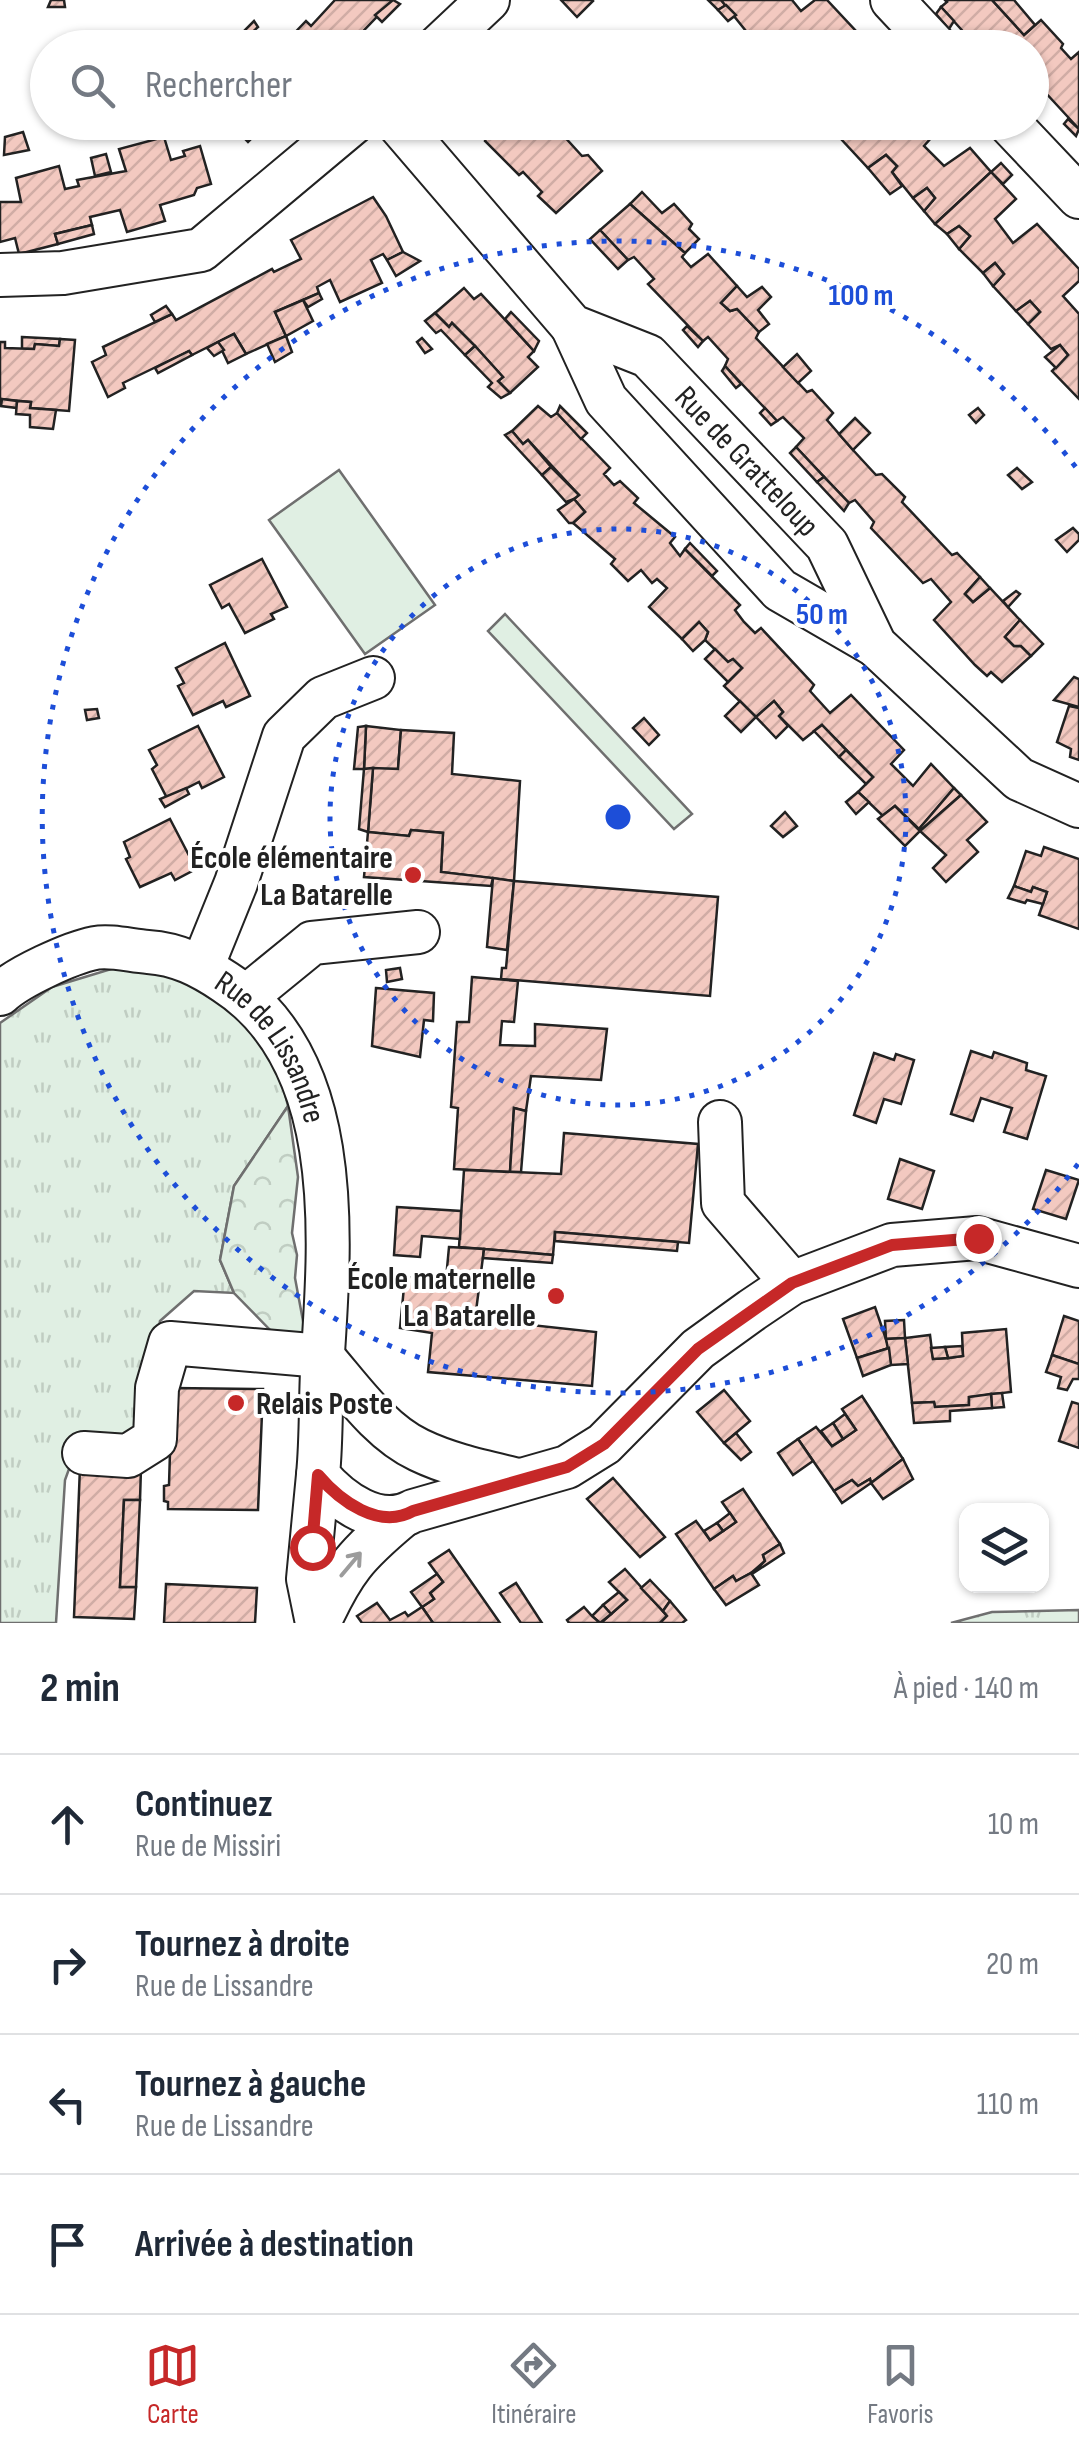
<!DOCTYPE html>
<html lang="fr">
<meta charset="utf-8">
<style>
body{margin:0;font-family:"Sofia Sans Condensed",sans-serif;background:#f6f6f7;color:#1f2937}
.controls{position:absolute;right:30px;bottom:30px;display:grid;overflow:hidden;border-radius:20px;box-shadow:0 2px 8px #0004}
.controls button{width:90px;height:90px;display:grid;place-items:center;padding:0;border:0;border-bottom:2px solid #e0e1e3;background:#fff;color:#1f2937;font:50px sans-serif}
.stop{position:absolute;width:30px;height:30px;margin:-22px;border:8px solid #c62828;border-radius:50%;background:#fff}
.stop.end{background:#c62828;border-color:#fff;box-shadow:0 2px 10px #0008}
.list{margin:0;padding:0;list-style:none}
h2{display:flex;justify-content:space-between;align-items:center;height:130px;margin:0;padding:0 40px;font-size:42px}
h2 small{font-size:32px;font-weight:400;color:#747a83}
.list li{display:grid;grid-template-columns:65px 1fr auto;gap:30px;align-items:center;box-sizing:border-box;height:140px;padding:0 40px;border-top:2px solid #e0e1e3}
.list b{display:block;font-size:38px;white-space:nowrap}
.list p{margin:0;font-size:32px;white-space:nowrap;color:#747a83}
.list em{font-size:32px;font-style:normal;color:#747a83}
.icon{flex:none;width:55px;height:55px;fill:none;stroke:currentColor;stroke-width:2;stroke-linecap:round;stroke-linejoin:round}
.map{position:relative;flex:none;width:1079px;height:1623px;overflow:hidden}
.search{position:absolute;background:#fff;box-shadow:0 2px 8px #0004;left:30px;right:30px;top:30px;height:110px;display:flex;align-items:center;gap:25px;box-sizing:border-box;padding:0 35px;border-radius:55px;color:#747a83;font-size:38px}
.sheet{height:690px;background:#fff}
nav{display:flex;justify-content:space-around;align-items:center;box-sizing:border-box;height:140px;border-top:2px solid #e0e1e3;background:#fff;font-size:28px;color:#747a83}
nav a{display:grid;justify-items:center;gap:5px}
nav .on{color:#c62828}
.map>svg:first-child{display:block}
.grass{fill:url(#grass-tufts);stroke:#6f6f6f;stroke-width:2.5}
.forest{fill:url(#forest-crowns);stroke:#6f6f6f;stroke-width:2.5}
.garden{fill:#e0efe3;stroke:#6f6f6f;stroke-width:2.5}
.building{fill:url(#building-hatch);stroke:#222;stroke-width:2.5}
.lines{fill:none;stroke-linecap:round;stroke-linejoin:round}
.minor-casing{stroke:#222;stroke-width:46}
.minor{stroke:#fff;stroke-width:42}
.oneway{stroke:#9c9c9c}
.route{stroke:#c62828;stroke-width:12}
.ring{fill:none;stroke:#1d4ed8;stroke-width:5;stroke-dasharray:5 10}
.poi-dot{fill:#c62828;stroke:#fff;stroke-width:4}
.labels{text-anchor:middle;stroke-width:8;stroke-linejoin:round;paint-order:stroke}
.street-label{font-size:32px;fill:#222;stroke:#fff}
.poi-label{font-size:32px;font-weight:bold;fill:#222;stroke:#fff;text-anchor:end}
.centre{fill:#1d4ed8;stroke:#fff;stroke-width:5}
.ring-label{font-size:30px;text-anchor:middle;font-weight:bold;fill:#1d4ed8;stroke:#fff;stroke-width:8;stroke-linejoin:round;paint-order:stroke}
</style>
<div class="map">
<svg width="1079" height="1623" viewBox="0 0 1079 1623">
<defs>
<pattern id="grass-tufts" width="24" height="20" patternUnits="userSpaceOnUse" patternTransform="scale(2.5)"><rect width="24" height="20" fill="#e0efe3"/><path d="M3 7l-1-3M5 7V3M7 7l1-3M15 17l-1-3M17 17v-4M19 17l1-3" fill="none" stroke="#c0cdc2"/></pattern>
<pattern id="forest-crowns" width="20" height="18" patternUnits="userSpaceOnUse" patternTransform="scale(2.5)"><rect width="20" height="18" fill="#e0efe3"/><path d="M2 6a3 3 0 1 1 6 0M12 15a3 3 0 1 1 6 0" fill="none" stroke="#c0cdc2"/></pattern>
<pattern id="building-hatch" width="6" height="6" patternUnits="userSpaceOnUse" patternTransform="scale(2.5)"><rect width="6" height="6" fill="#f3c9c0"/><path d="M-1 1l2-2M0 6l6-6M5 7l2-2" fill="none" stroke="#d0aca5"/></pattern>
</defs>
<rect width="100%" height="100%" fill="#fff"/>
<g class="grass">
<path d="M121,966L178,974L226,1002L262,1040L279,1070L288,1106L234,1186L220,1260L234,1293L194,1291L160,1321L139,1422L126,1448L78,1444L65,1480L56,1623H0V1023L52,987Z"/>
<path d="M1079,1610V1623H951L992,1612Z"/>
</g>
<path class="forest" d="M288,1106L298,1177L292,1233L297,1255L295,1278L306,1337H277L234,1293L220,1260L234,1186Z"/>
<g class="garden">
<path d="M339,470L435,605L365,654L269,520Z"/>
<path d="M505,614L692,814L674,829L488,631Z"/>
</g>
<g class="building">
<path d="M51,0H64L65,7H48Z"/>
<path d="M335,0H393L347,48L282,46L306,21L311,26Z"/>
<path d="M393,0L400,4L382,22L375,15Z"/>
<path d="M561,0H592L593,1L577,17Z"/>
<path d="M708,0H721L726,5L718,10Z"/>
<path d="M721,0H792L801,11L815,0H827L869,45L867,48H798L784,33L770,41L760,32L750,36Z"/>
<path d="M945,0H992L1024,35L1041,20L1063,44L1061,48L1071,59L1079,52V129L1032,78L1035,70L1032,67V48H978L941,7L947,2Z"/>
<path d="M992,0H1014L1035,25L1024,35Z"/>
<path d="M726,5L736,15L728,21L718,10Z"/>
<path d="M941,7L954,21L949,29L936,14Z"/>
<path d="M254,21L258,27L247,37L243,32Z"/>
<path d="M1068,119L1079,129L1076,136L1064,124Z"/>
<path d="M229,122H277L263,137L258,132L248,142Z"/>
<path d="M477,122H558L566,130L562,134L582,156L588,155L602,171L556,213L538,196L542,192L523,172L519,175L485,141L488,134Z"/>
<path d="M855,122H916L931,138L924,146L944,166L970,148L991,172L935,224L924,211L935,198L927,188L913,198L892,172L897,166L886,155L868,168L841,139Z"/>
<path d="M23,132L29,150L4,155L5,137Z"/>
<path d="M164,137L171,160L185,156L183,151L200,146L211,184L197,188L194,195L160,205L165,221L127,232L120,210L90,217L92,225L55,234L58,244L19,254L15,238L0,242V202H21L16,178L59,166L65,189L79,186L77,180L126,171L119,149Z"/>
<path d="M106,154L111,172L95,176L91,158Z"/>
<path d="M886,155L897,166L892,172L902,186L890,194L868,168Z"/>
<path d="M1001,163L1012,175L1003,184L991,172Z"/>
<path d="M991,172L1016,199L995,219L1013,243L1037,224L1079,269V281L1063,296L1079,314V399L1052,371L1068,355L1060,345L1051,349L1028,324L1040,312L1030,301L1016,311L993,286L1004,274L995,263L983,273L959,249L970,236L959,226L947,234L935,224Z"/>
<path d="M927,188L935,198L924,211L913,198Z"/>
<path d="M642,192L662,213L674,204L692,224L689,229L699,239L685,253L630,204Z"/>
<path d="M373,197L386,216L403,252L387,260L383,254L371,260L382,283L340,302L330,280L317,287L319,293L275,312L286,336L246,354L234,334L192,355L189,351L123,383L125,388L108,397L92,362L106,355L103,347L172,314L176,320L272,269L274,272L301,259L291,240Z"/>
<path d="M630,204L685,253L682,257L691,267L708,254L737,286L721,303L730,311L737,309L759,332L756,338L807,392L812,390L833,413L827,420L853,450L876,475L882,474L905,497L902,502L952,555L957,553L980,577L965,594L973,602L990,588L1020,620L1005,637L1014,646H1021L1031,656L1002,682L991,672L987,676L975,665L934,620L951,602L931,579L923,583L871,528L874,522L855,500L849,503L796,447L804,438L783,417L777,421L725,366L728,359L708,337L703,341L648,284L654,279L634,257L628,260L600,230Z"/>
<path d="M92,225L94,234L58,244L55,234Z"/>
<path d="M959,226L970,236L959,249L947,234Z"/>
<path d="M600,230L628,260L618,269L590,239Z"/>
<path d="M403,252L420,261L396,276L387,260Z"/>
<path d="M995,263L1004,274L993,286L983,273Z"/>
<path d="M737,286L747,297L762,287L771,297L758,310L769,324L759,332L737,309L730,311L721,303Z"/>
<path d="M464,288L474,299L481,294L534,351L528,357L538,367L510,393L498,381L503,377L475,346L452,323L449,327L435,313Z"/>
<path d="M319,293L322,299L308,307L303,300Z"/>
<path d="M303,300L313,321L286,336L275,312Z"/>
<path d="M1030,301L1040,312L1028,324L1016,311Z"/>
<path d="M166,306L172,314L155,322L151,315Z"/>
<path d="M511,312L539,341L534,351L505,319Z"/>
<path d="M435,313L449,327L452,323L475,346L465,355L441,330L436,333L425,321Z"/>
<path d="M687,326L703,341L698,347L683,330Z"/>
<path d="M234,334L246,354L228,363L218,342Z"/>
<path d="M286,336L292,352L275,362L267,344Z"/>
<path d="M22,337L60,339L59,346L35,344L34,349H22Z"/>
<path d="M422,338L432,349L425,353L417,342Z"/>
<path d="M60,339L75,340L69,411L30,408L31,402L2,399L0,406V342H5V348L34,349L35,344L59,346Z"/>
<path d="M218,342L224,350L214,356L207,348Z"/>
<path d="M1060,345L1068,355L1056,368L1045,357Z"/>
<path d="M475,346L503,377L498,381L510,393L501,398L488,387L492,383L465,355Z"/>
<path d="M189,351L192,355L158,373L155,368Z"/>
<path d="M797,354L811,371L798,383L783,367Z"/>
<path d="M725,366L741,384L736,388L722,371Z"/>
<path d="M2,399L17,401V408L1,406Z"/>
<path d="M17,401L31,402L30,408L56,410L53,429L30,427V415L16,414Z"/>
<path d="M538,406L551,417L557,413L610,468L604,474L614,485L620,481L638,498L634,503L675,537L670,543L680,556L685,549L740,605L735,610L744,622L755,633L761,628L814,685L810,691L830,713L851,695L904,750L891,764L913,786L931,764L954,788L919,829L895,806L883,816L858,792L873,777L822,725L803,740L779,716L783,712L774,701L756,717L724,686L742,668L733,659L728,662L705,640L708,632L699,622L682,639L649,607L667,588L657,579L652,583L641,570L628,581L611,564L615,559L573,523L585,512L574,499L579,495L528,440L523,444L512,431Z"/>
<path d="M560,406L587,433L581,439L557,413Z"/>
<path d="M765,408L777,421L771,425L760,413Z"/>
<path d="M978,408L984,415L976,423L969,415Z"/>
<path d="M855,418L870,433L853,450L839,434Z"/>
<path d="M512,431L523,444L528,440L551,467L542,475L505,435Z"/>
<path d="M796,447L824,477L817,482L790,453Z"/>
<path d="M551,467L579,495L574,499L566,502L542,475Z"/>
<path d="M1017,468L1032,482L1022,489L1008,475Z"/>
<path d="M824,477L849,503L844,511L817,482Z"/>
<path d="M574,499L585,512L573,523H569L558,510Z"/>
<path d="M1073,528L1079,534V540L1067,552L1056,540Z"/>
<path d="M690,543L717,571L712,576L685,549Z"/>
<path d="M262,559L287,607L271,614L274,619L245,633L229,604L222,608L210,585Z"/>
<path d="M980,577L990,588L973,602L965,594Z"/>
<path d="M1016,591L1020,594L1008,607L1003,601Z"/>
<path d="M1020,620L1043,644L1031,656L1021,646H1014L1005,637Z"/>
<path d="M699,622L708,632L705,640L693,651L682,639Z"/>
<path d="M225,643L250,696L226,707L223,701L193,715L178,686L184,683L176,668Z"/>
<path d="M715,649L728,662L733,659L742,668L728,682L705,659Z"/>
<path d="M1074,677L1079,679V707L1054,700Z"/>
<path d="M740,701L756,717L741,732L725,716Z"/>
<path d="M774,701L783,712L779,716L788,726L776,738L756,717Z"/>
<path d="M1069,706L1079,708V760L1070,757L1071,749L1057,742Z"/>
<path d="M97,709L99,718L87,720L85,710Z"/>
<path d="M644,718L659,735L649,745L633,728Z"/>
<path d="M822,725L846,750L839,757L814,731Z"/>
<path d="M198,726L224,777L202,788L199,782L167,798L152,769L157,765L149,750Z"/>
<path d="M366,726L401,730L398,769H364Z"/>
<path d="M366,726L364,769H354L358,727Z"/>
<path d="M401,730L454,733L452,774L520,781L514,881L441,872L443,833L411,830L409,836L368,832L373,768L398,769Z"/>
<path d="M846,750L873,777L866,784L839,757Z"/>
<path d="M373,768L368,832L359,829L364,769Z"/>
<path d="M186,788L189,794L165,807L160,799Z"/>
<path d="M954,788L961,795L920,831L919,829Z"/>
<path d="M858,792L869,802L856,814L846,802Z"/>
<path d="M961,795L987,822L967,840L978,852L946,882L933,868L946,855L920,831Z"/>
<path d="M895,806L920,831L905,846L878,819Z"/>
<path d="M785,812L797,826L783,837L771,826Z"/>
<path d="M170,819L196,869L175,880L171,873L140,887L126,859L130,857L124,842Z"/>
<path d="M411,830L443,833L441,872L493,878L491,886L364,877L368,832L409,836Z"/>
<path d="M1044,847L1079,859V929L1039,915L1047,892L1033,887L1031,892L1014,886L1026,851L1041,856Z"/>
<path d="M493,878L514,881L507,950L487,947Z"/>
<path d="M514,881L718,897L710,996L501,979L502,968H506Z"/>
<path d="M1014,886L1031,892L1033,887L1047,892L1043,904L1027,900L1025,903L1008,898Z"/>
<path d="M400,968L402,979L387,982L386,970Z"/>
<path d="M472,977L518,981L514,1022L502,1021L500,1045L535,1046V1024L607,1029L601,1080L531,1076L526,1111L514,1108L510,1172L454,1169L458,1108L451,1107L457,1022H469Z"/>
<path d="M376,988L434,993L433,1021L424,1020L420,1057L372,1046Z"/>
<path d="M971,1051L992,1058L994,1052L1027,1063L1026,1070L1046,1076L1027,1139L1004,1132L1012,1108L981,1098L973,1121L951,1114Z"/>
<path d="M874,1053L894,1060L896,1054L914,1060L901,1104L884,1099L876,1123L854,1115Z"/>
<path d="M514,1108L526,1111L521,1172H510Z"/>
<path d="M564,1133L698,1144L689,1243L555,1232L553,1255L459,1247L464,1170L561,1174Z"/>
<path d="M900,1159L934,1171L922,1209L888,1199Z"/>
<path d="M1046,1170L1079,1180L1066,1219L1033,1209Z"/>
<path d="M397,1207L461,1211L460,1239L422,1236L420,1257L394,1255Z"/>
<path d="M555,1232L678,1242L677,1251L555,1241Z"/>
<path d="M449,1247L484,1249L475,1319L596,1332L592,1386L428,1372L432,1333L400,1328L405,1277L446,1279Z"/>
<path d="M484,1249L553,1255L552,1263L483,1258Z"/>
<path d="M875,1307L889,1348L857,1358L843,1319Z"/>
<path d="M1064,1316L1079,1321V1364L1052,1355Z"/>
<path d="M904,1320L905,1338L886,1339L885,1321Z"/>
<path d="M1006,1329L1011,1392L969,1397V1405L935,1407L934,1402L912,1403L905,1338L930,1335L933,1359L948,1358L963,1356L962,1333Z"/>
<path d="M905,1338L908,1364L891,1365L886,1339Z"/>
<path d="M962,1346L963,1356L948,1358L945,1347Z"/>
<path d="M945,1347L948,1358L933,1359L931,1348Z"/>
<path d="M889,1348L891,1365L863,1376L857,1358Z"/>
<path d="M1052,1355L1079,1364V1379H1073L1067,1390L1058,1388L1061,1377L1046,1372Z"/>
<path d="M172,1388L263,1389L258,1510L168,1509V1502L164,1501V1486L169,1485Z"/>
<path d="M724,1390L750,1421L724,1443L697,1412Z"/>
<path d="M1002,1393L1004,1407L992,1408L991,1394Z"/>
<path d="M991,1394L992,1408L950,1411V1421L914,1423L912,1403L934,1402L935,1407L969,1405V1397Z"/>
<path d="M862,1396L903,1459L871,1483L870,1479L858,1486L852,1480L834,1491L798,1439L816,1427L832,1446L843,1439L856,1430L842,1409Z"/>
<path d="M1072,1402L1079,1404V1448L1059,1441Z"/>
<path d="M845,1414L856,1430L843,1439L833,1423Z"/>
<path d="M833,1423L843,1439L832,1446L821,1431Z"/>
<path d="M736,1433L751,1452L741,1460L724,1443Z"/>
<path d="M798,1439L813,1461L793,1475L778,1453Z"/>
<path d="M903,1459L913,1479L883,1499L871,1483Z"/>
<path d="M80,1467L141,1468L140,1500H124L120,1587H136L134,1619L74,1617Z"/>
<path d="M613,1478L665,1537L640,1557L587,1499Z"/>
<path d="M870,1479L871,1483L842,1503L834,1491L852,1480L858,1486Z"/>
<path d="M743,1489L780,1544L763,1555L765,1561L751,1573L736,1581L733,1576L714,1589L676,1534L696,1521L710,1540L736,1522L722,1502Z"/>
<path d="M124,1500H140L136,1587H120Z"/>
<path d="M730,1513L736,1522L723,1531L717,1523Z"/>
<path d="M717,1523L723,1531L710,1540L704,1531Z"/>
<path d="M780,1544L784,1553L752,1574L765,1561L763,1555Z"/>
<path d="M449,1550L500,1623H433L422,1607L434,1599L430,1593L443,1582L429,1563Z"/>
<path d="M625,1569L667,1616L660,1623H601L627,1600L609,1582Z"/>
<path d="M751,1573L759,1585L726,1605L714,1589L733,1576L736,1581Z"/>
<path d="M437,1574L443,1582L430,1593L434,1599L422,1607L411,1592Z"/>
<path d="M650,1580L670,1601L663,1611L641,1588Z"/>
<path d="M516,1583L542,1623H521L500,1593Z"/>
<path d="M166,1584L257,1588L255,1623H164Z"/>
<path d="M619,1592L627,1600L611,1614L603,1605Z"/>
<path d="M670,1601L686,1620L682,1623H660L667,1616L663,1611Z"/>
<path d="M377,1603L390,1620L405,1612L408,1616L422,1607L433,1623H362L357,1616Z"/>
<path d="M603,1605L611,1614L600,1623L592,1616Z"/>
<path d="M584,1607L592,1616L600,1623H569L567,1620Z"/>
</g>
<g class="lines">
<g class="minor-casing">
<g id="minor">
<path d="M892,0L937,48"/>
<path d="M437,48L488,0"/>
<path id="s1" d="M397,122L572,326L648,356L827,545L875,645L1019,779L1079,806"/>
<path d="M1008,122L1079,197"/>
<path d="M0,275L63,273L201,250L354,122"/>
<path d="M572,326L606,400L780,590L875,645"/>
<path d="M202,967L236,883L284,736L323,698L373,678"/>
<path id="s2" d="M0,994C18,977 70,953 95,948C111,945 132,951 148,952C178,954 201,966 225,982C343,1058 331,1231 323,1353C320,1394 322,1434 318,1475C340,1501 379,1530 413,1511L567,1467L604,1444L698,1349L752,1310L792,1283L892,1245L977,1238L1079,1266"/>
<path d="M247,996L312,943L418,932"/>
<path d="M720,1122L723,1203L792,1283"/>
<path d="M322,1356C350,1388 380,1432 419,1450C450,1465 485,1472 518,1480"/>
<path d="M84,1453L128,1456L155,1439L157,1388L170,1343L322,1356"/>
<path d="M317,1623L308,1579L318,1475"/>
<path d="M319,1623C343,1570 356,1555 400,1518"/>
</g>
</g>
<use href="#minor" class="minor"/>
</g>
<defs><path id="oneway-shaft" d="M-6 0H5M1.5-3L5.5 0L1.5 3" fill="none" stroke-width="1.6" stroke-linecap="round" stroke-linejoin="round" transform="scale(2.5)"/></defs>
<use class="oneway" href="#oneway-shaft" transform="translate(351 1564) rotate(-50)"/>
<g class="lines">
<path class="route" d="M312,1547L318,1475C340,1501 379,1530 413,1511L567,1467L604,1444L698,1349L792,1283L892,1245L978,1238"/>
</g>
<g class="ring">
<circle cx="618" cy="817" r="288"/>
<path d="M1078 1164A576 576 0 1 1 1078 470"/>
</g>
<g class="poi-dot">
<circle cx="413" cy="875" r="10"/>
<circle cx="556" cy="1296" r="10"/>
<circle cx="236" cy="1403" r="10"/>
</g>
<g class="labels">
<g class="street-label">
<text dy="11" stroke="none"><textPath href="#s1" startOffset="495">Rue de Gratteloup</textPath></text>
<text dy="11" stroke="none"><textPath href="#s2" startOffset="325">Rue de Lissandre</textPath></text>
</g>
<g class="poi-label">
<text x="393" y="868">École élémentaire<tspan x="393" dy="37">La Batarelle</tspan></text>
<text x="536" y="1289">École maternelle<tspan x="536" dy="37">La Batarelle</tspan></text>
<text x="256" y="1414" text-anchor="start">Relais Poste</text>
</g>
</g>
<circle cx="618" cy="817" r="15" class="centre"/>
<g class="ring-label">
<text x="861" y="305">100 m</text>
<text x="822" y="624">50 m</text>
</g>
</svg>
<div class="controls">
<button><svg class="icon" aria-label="layers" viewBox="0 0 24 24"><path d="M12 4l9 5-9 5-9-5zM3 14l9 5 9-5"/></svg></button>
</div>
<div class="stop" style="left:312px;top:1547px"></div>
<div class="stop end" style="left:978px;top:1238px"></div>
<div class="search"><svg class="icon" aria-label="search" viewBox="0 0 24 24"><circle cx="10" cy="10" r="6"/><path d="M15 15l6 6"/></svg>Rechercher</div>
</div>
<section class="sheet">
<h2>2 min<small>À pied · 140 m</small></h2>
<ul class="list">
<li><svg class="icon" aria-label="ahead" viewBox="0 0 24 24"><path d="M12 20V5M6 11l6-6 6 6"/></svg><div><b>Continuez</b><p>Rue de Missiri</p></div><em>10 m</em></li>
<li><svg class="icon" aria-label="right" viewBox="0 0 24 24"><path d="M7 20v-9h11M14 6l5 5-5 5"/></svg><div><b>Tournez à droite</b><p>Rue de Lissandre</p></div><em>20 m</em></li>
<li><svg class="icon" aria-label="left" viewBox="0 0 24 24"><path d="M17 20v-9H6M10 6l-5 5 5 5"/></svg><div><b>Tournez à gauche</b><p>Rue de Lissandre</p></div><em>110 m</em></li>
<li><svg class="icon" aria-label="arrive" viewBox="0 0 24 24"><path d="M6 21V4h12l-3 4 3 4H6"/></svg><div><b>Arrivée à destination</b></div></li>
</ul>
</section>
<nav>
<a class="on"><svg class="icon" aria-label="map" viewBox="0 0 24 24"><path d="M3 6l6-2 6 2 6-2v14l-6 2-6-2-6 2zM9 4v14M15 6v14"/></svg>Carte</a>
<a><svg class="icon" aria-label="directions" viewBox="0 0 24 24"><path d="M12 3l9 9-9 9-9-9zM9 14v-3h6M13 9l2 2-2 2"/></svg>Itinéraire</a>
<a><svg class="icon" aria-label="saved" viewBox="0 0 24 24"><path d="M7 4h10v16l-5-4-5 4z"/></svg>Favoris</a>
</nav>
